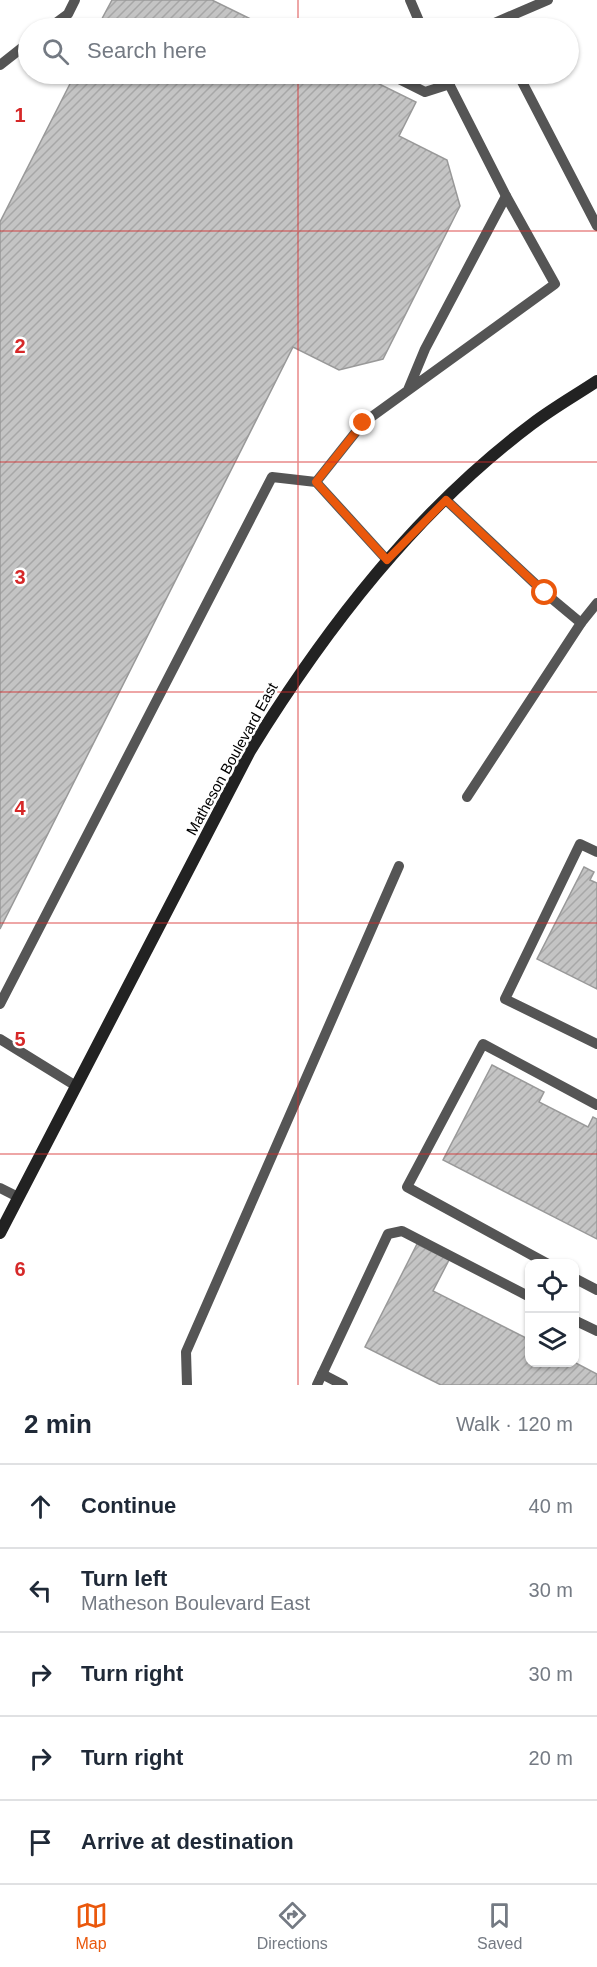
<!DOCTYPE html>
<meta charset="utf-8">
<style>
body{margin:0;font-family:Helvetica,sans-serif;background:#f6f6f7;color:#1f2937}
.controls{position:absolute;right:18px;bottom:18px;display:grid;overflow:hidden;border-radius:12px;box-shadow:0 2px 4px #0004}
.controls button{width:54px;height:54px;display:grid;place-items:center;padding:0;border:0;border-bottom:2px solid #e0e1e3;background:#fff;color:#1f2937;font:30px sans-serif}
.stop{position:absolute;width:18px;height:18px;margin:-14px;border:4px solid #ea580c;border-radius:50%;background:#fff}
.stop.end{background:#ea580c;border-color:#fff;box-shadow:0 2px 6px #0008}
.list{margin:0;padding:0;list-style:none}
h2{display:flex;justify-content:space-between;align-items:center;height:78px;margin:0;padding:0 24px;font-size:26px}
h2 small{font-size:20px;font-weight:400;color:#747a83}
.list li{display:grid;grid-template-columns:39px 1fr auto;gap:18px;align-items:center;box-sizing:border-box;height:84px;padding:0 24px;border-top:2px solid #e0e1e3}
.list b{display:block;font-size:22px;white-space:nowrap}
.list p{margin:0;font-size:20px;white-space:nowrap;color:#747a83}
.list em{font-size:20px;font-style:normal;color:#747a83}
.icon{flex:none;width:33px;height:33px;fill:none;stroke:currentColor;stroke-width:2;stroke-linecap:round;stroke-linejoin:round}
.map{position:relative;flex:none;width:597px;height:1385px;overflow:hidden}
.search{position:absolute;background:#fff;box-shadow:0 2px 4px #0004;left:18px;right:18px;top:18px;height:66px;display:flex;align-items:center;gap:15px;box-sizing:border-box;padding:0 21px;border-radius:33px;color:#747a83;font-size:22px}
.sheet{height:498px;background:#fff}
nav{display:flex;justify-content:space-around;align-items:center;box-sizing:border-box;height:84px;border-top:2px solid #e0e1e3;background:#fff;font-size:16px;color:#747a83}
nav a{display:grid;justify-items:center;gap:3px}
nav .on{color:#ea580c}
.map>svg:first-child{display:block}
.building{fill:url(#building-hatch);stroke:#999;stroke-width:1.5}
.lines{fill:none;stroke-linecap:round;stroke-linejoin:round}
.lane{stroke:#555;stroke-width:10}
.secondary{stroke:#222;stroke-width:12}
.route{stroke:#ea580c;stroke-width:8}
.grid{fill:none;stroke:#d62828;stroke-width:1.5;stroke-opacity:0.55}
.labels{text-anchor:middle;stroke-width:5;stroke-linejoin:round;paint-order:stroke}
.street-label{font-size:15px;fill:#000;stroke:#fff}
.grid-label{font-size:20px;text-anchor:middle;font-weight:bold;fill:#d62828;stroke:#fff;stroke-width:5;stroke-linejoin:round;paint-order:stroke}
</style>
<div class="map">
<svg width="597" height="1385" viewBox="0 0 597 1385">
<defs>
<pattern id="building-hatch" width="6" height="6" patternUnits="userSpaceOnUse" patternTransform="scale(1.5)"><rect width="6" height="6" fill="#c4c4c4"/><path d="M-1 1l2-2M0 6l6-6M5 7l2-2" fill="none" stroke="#a7a7a7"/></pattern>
</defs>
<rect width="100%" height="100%" fill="#fff"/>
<g class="building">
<path d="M112,0H212L269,28H97Z"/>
<path d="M75,74H359L416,102L399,136L447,160L460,206L383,359L339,370L293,347L0,929V222Z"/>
<path d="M584,867L594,872L590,880L597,883V989L537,959Z"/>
<path d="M492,1065L544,1092L539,1102L588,1127L593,1117L597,1119V1239L443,1160Z"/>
<path d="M417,1244L449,1260L433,1291L530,1340V1362H574L597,1374V1385H441L365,1347Z"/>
</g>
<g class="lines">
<g class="lane">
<path d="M410,0L422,28"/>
<path d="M49,28L68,14L75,0"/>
<path d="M495,28L492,24L548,0"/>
<path d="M0,65L28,43"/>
<path d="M389,74L425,92L450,84"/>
<path d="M444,74L506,196"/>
<path d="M518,74L597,226"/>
<path d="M316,482L363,423L555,284L506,196L425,349L408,390"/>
<path d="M446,500L545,593L581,623L467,797"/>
<path d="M581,623L597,603"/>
<path d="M597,852L580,844L505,999L597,1044"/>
<path d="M0,1004L272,477L316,482L387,560"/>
<path d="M0,1039L76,1086"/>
<path d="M0,1188L18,1197"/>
<path d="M548,1264L407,1187L483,1044L597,1105"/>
<path d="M574,1278L597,1290"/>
<path d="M574,1320L597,1331"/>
<path d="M322,1374L343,1385"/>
<path d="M187,1385L186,1352L399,866"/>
<path d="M317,1385L388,1234L402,1231L530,1297"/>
</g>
<path class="secondary" d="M0,1233L250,751C326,628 416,511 532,424C553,408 576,395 597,381"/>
</g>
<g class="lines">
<path class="route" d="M363,423L316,482L387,560L446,500L545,593"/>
</g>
<path class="grid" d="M298,0V28M298,74V1385M0,231H597M0,462H597M0,692H597M0,923H597M0,1154H597"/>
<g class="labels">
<g class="street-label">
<text transform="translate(232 759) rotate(-61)" y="5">Matheson Boulevard East</text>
</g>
</g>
<g class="grid-label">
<text x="20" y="122">1</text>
<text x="20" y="353">2</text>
<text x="20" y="584">3</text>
<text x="20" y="815">4</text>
<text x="20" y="1046">5</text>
<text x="20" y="1276">6</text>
</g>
</svg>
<div class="controls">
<button><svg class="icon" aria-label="locate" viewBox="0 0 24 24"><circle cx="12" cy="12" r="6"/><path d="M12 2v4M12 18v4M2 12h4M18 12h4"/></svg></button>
<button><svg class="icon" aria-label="layers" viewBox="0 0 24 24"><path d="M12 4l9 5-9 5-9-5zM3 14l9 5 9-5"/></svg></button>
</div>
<div class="stop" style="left:545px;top:593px"></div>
<div class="stop end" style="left:363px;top:423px"></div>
<div class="search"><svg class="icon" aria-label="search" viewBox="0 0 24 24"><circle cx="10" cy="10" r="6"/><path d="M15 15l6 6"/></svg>Search here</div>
</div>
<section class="sheet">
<h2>2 min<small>Walk · 120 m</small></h2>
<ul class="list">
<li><svg class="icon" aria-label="ahead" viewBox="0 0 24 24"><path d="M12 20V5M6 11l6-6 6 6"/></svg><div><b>Continue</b></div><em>40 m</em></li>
<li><svg class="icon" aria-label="left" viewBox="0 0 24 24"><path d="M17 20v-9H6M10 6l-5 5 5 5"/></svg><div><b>Turn left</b><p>Matheson Boulevard East</p></div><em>30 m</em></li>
<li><svg class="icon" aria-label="right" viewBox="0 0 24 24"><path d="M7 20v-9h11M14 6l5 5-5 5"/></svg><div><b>Turn right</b></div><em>30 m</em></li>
<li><svg class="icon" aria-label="right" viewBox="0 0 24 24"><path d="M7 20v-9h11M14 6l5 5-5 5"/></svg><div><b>Turn right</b></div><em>20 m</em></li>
<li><svg class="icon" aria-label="arrive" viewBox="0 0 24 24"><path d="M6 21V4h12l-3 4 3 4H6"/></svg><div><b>Arrive at destination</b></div></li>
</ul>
</section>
<nav>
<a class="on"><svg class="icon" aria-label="map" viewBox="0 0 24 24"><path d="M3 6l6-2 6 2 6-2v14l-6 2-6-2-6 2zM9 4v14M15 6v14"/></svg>Map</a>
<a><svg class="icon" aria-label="directions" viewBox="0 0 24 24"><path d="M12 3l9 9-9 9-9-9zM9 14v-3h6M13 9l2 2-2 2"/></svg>Directions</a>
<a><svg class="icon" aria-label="saved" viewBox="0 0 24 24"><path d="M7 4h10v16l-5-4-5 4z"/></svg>Saved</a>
</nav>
